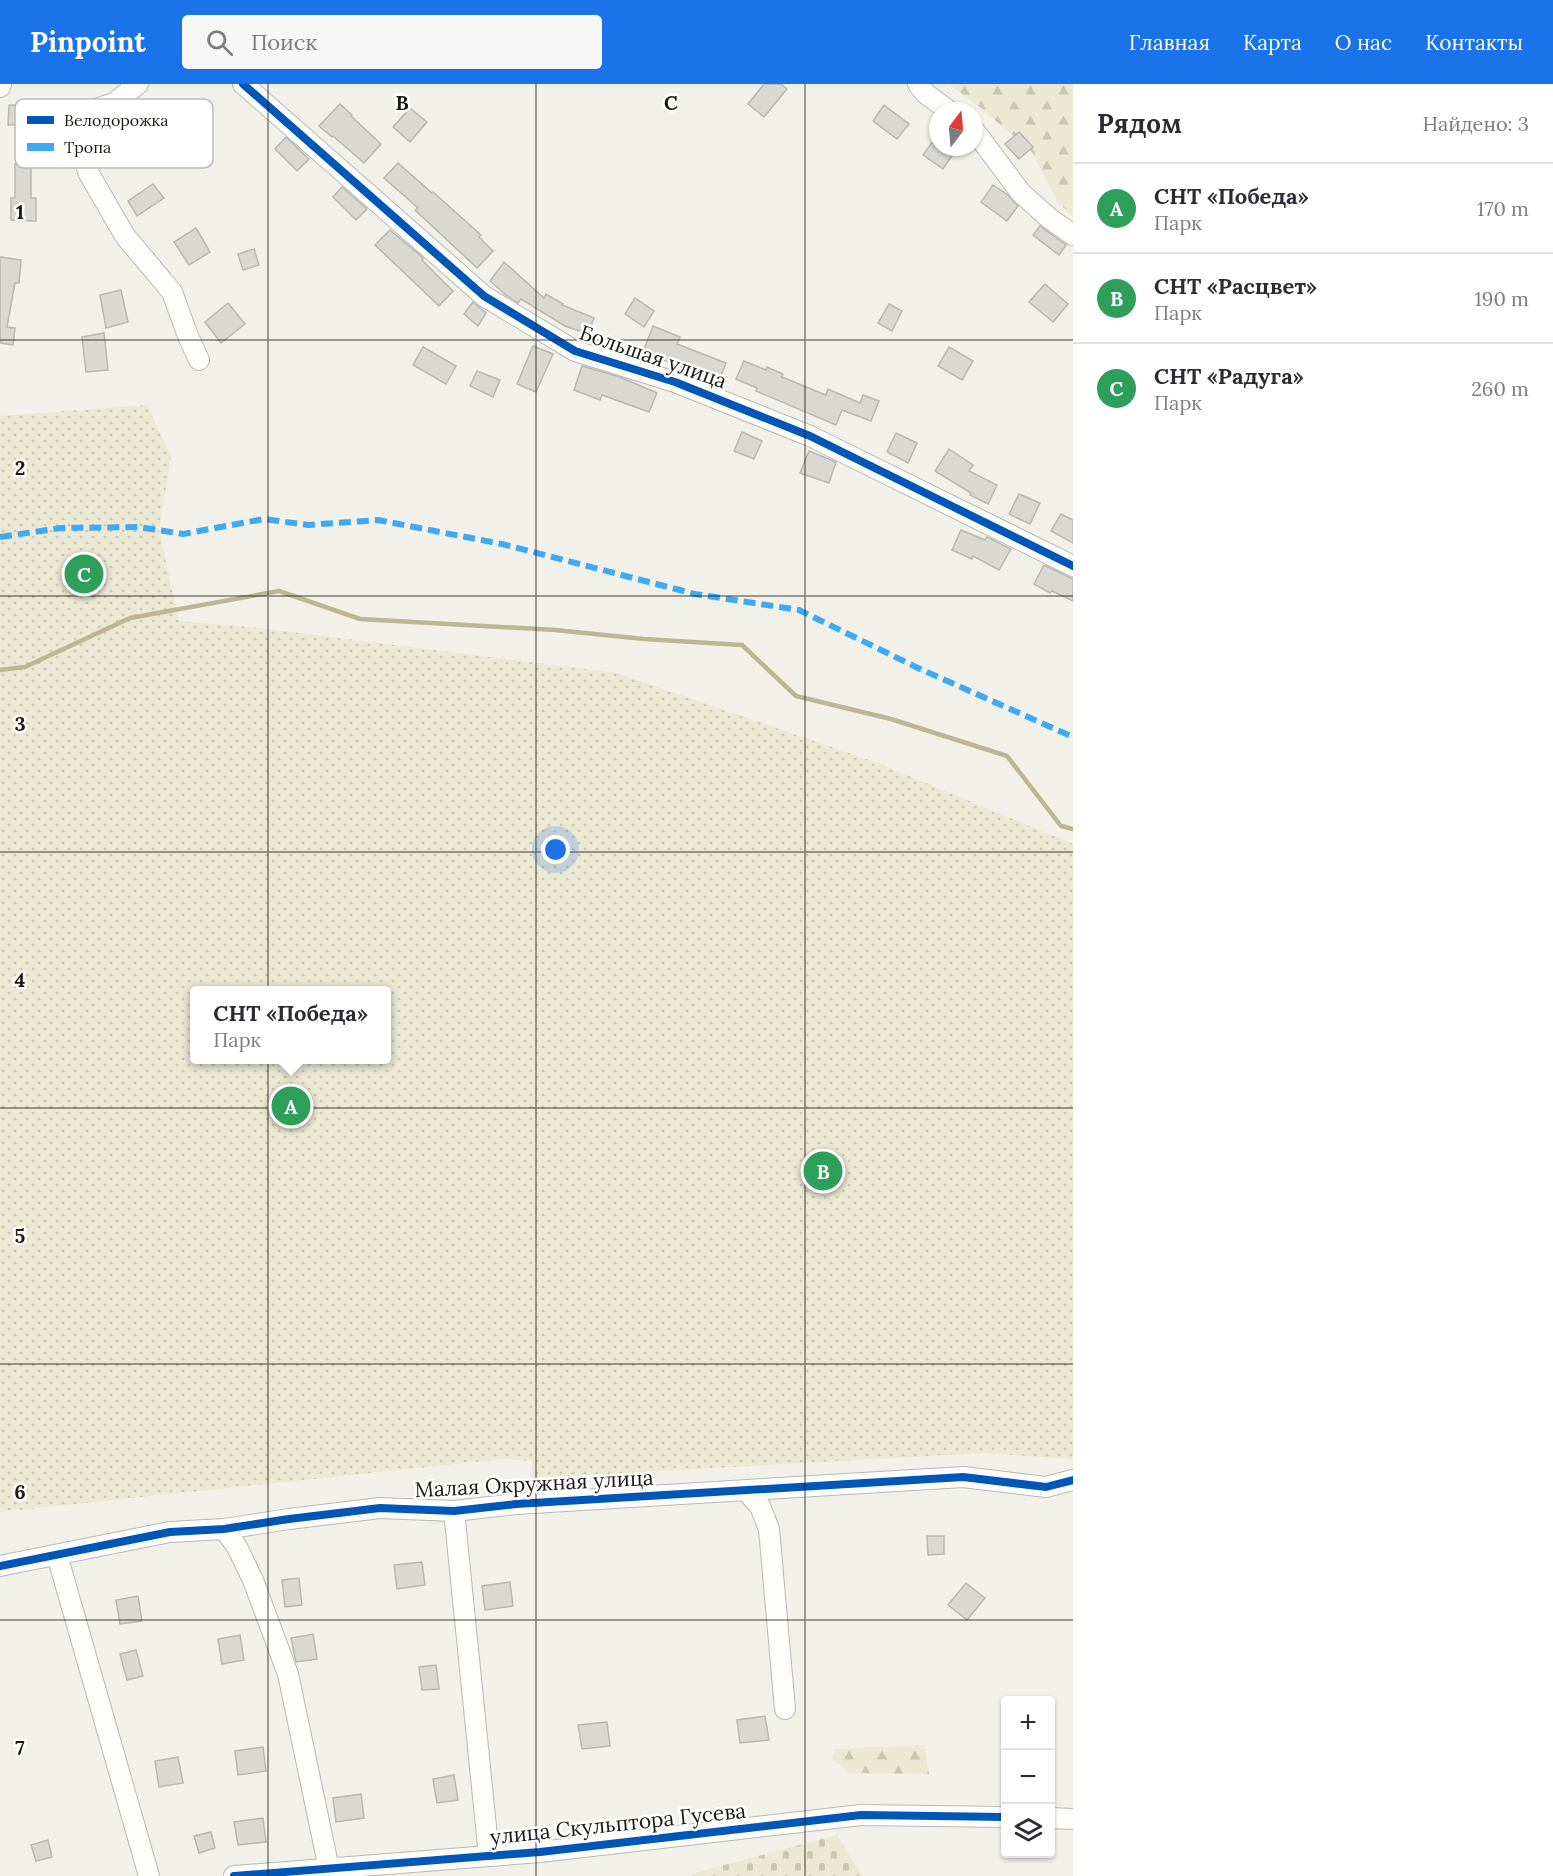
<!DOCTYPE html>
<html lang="ru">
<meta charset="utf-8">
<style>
body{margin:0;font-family:Lora,serif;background:#f7f7f7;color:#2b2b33}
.controls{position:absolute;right:18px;bottom:18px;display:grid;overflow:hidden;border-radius:6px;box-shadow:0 2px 4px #0004}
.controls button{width:54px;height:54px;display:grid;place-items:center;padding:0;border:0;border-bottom:2px solid #e1e1e2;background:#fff;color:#2b2b33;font:30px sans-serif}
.compass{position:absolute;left:929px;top:18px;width:54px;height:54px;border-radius:50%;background:#fff;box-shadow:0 2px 4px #0004;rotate:16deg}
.you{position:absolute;left:556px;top:766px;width:21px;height:21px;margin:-15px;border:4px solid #fff;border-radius:50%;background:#1a73e8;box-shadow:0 0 0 9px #1a73e833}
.badge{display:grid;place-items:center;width:39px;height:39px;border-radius:50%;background:#1a73e8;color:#fff;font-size:20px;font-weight:700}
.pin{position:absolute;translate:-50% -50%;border:3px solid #fff;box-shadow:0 2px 6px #0006}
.popup{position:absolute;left:190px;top:902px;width:201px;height:78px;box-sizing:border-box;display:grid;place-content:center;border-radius:6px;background:#fff;filter:drop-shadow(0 2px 4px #0005);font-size:20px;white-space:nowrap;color:#7c7c81}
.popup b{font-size:22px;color:#2b2b33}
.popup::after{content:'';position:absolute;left:50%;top:100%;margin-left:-12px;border:12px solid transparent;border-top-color:#fff}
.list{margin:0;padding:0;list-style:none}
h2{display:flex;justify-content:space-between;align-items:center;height:78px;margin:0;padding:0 24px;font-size:26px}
h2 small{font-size:20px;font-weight:400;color:#7c7c81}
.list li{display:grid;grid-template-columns:39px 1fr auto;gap:18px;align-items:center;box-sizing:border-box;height:90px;padding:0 24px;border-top:2px solid #e1e1e2}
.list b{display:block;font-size:22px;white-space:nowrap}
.list p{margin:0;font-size:20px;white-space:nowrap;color:#7c7c81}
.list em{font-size:20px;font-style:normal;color:#7c7c81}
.icon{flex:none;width:33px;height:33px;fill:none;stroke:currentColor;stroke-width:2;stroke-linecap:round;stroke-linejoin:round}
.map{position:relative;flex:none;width:1073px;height:1792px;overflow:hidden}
header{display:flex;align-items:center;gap:36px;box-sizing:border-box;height:84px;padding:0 30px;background:#1a73e8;color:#fff}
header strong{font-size:28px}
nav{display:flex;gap:33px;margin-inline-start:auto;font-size:21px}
.search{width:420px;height:54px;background:#f7f7f7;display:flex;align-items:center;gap:15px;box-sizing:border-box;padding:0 21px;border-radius:6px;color:#7c7c81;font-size:22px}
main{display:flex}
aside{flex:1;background:#fff}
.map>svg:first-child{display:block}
.grass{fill:url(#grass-dots);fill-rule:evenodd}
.forest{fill:url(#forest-firs)}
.cemetery{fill:url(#cemetery-stones)}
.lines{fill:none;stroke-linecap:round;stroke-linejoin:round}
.stream{stroke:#bcb692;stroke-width:4.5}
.building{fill:#d9d8d2;stroke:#b8b7b1;stroke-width:1.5}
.minor-casing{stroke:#b9b8b2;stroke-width:22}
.minor{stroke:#fdfdfc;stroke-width:20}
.quiet{stroke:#3fa9f5;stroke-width:6;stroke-dasharray:12 6;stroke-linecap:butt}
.cycleway-casing{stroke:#fff;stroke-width:11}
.cycleway{stroke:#0057b8;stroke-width:8}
.grid{fill:none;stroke:#1a1914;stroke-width:1.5;stroke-opacity:0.55}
.labels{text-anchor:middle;stroke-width:5;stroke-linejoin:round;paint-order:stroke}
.street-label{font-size:21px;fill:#1a1914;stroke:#fff}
.key{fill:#fff;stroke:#babab8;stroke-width:1.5}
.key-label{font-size:16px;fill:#1a1914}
.grid-label{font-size:20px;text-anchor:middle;font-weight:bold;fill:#1a1914;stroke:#fff;stroke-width:5;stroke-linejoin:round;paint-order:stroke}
</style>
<header>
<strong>Pinpoint</strong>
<div class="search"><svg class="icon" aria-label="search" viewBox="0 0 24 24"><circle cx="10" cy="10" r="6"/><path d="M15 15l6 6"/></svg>Поиск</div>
<nav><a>Главная</a><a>Карта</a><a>О нас</a><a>Контакты</a></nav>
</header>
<main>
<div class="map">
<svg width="1073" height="1792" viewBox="0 0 1073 1792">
<defs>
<pattern id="grass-dots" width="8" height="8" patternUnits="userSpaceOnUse" patternTransform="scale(1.5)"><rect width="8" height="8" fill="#ebe8d3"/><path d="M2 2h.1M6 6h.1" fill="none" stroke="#c9c6b4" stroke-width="1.8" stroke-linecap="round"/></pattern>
<pattern id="forest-firs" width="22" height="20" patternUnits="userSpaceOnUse" patternTransform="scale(1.5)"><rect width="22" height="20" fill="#ebe8d3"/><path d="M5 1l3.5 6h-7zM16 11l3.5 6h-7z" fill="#c9c6b4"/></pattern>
<pattern id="cemetery-stones" width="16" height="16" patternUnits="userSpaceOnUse" patternTransform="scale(1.5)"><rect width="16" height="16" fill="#ebe8d3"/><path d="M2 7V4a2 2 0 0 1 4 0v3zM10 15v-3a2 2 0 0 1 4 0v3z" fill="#c9c6b4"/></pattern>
</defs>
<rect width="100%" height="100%" fill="#f2f1e9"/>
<path class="grass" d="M147,321L171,373L159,446L179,537L259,544L617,589L878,679L1073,760V1375L983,1369L532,1394V1377L503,1375L0,1428V332ZM387,906V976H195V906Z"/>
<g class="forest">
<path d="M949,0H1073V133L1057,117L1032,68L981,24Z"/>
<path d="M924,1661L929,1690L850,1689L831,1674L836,1665Z"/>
</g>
<path class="cemetery" d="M837,1751L862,1792H692L691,1790Z"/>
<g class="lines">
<path class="stream" d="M0,586L25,583L130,534L279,507L360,535L555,546L644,555L742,561L796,612L891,635L1007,672L1061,742L1073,745"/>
</g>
<g class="building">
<path d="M764,0H781L787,5L764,33L748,20Z"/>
<path d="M340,20L352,31L351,32L381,60L364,79L333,52L332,53L319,42Z"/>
<path d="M9,21H34V40L8,41Z"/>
<path d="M136,21L148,36L128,52L116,38Z"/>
<path d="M884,21L909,40L897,55L873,37Z"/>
<path d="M410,24L427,38L410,58L393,43Z"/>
<path d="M1019,48L1033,63L1019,75L1005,60Z"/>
<path d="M938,50V63H958L943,85L923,71Z"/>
<path d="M286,53L309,75L297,87L275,65Z"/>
<path d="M398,79L432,109L433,108L481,151L479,153L493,167L477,184L415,126L418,124L384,94Z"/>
<path d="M15,80L31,81V114H36V137L11,136V114H15Z"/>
<path d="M153,100L164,114L137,132L128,117Z"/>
<path d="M993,101L1008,111L1018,122L1007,137L981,118Z"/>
<path d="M342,103L367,125L356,136L333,113Z"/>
<path d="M1040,142L1066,161L1059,171L1033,151Z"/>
<path d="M196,144L210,168L189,181L174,158Z"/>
<path d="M390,146L421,172L423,175L422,176L453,207L439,222L375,161Z"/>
<path d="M254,165L259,181L243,186L238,170Z"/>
<path d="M0,173L21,176L19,199H15L7,243L15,244L13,261L0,259Z"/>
<path d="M504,178L544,214L546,210L563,220L562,221L594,234L588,250L565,242L521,215L518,219L506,211L490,197Z"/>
<path d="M1045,200L1068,220L1053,238L1029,218Z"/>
<path d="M121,206L128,238L106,244L100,211Z"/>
<path d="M635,214L654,227L644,243L625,230Z"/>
<path d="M473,218L486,229L478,242L464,230Z"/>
<path d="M228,219L245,240L221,259L205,238Z"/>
<path d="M889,220L902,227L892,247L878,239Z"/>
<path d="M653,242L680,253L677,260L726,279L719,297L643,268Z"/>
<path d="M104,249L108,286L86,288L82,253Z"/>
<path d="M533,262L553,270L536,308L517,300Z"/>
<path d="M423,263L456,282L446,300L413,281Z"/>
<path d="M949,263L973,277L962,296L938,282Z"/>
<path d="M744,277L766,286L767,283L783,290L782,293L826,311L828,305L860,319L863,311L879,317L871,337L842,326L836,341L756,307L757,304L736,295Z"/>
<path d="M582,282L620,293L657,309L649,328L602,311L600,316L574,306Z"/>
<path d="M477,287L500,296L493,313L470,302Z"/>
<path d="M742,348L762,357L754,375L734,367Z"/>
<path d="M896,349L917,359L908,379L887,368Z"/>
<path d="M949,365L973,381L969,387L997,401L988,420L970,411L971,409L935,387Z"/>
<path d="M809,367L836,378L829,399L800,389Z"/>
<path d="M1019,410L1040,419L1030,440L1009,430Z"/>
<path d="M1061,430L1073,436V459L1051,447Z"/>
<path d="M961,446L985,456L987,453L1011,465L999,486L973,472L972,475L952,466Z"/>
<path d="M1044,481L1073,495V517L1052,507L1050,509L1034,500Z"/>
<path d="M927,1452H944V1470L928,1471Z"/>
<path d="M422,1478L425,1501L397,1505L394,1481Z"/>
<path d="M299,1494L302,1521L285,1523L282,1496Z"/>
<path d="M510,1498L513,1522L485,1526L482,1502Z"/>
<path d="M966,1499L985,1514L967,1536L948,1521Z"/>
<path d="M138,1512L142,1537L120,1540L116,1516Z"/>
<path d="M313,1550L317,1575L296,1578L291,1554Z"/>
<path d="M240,1551L244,1576L222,1580L218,1555Z"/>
<path d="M136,1566L143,1592L127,1596L120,1570Z"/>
<path d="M436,1581L439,1605L422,1606L419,1583Z"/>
<path d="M765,1632L769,1656L740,1659L737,1636Z"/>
<path d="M607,1638L610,1662L582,1665L578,1641Z"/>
<path d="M263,1663L266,1687L238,1691L235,1667Z"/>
<path d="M178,1673L183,1699L159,1703L155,1677Z"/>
<path d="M454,1691L458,1716L437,1719L433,1695Z"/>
<path d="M361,1710L364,1734L336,1738L333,1714Z"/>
<path d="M263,1734L266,1758L238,1761L234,1738Z"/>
<path d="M211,1748L215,1764L199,1769L194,1752Z"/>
<path d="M48,1756L52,1773L36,1777L31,1761Z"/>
</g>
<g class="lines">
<g class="minor-casing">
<g id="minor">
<path d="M138,0L114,19L99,24C90,38 83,71 88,88L125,152L172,208L188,252L199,276"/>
<path d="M243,0L484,212L575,267L675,298L810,352L1073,482"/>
<path d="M918,0L925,9L949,27"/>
<path d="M0,3L1,0"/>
<path d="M974,46L1021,109L1049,134L1073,151"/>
<path d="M747,1408L760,1422L769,1445L785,1625"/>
<path d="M454,1427L489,1772"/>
<path d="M224,1445L237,1463L253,1496L288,1590L329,1785"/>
<path d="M57,1471L149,1792"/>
<path d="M0,1482L170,1448L224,1445L289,1435L380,1424L454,1427L516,1420L963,1393L1046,1403L1073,1396"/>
<path d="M1050,1734L1073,1735"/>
<path d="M234,1792L540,1768L861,1731L1005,1733"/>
</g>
</g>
<use href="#minor" class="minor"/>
<path class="quiet" d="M0,453L61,444L139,443L183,450L264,435L308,441L378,436L502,460L695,510L799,526L918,584L1073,653"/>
<g class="cycleway-casing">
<g id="cycleway">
<path d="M243,0L484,212L575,267L675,298L810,352L1073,482"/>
<path d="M0,1482L170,1448L224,1445L289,1435L380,1424L454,1427L516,1420L963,1393L1046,1403L1073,1396"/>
<path d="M234,1792L540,1768L861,1731L1005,1733"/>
</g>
</g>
<use href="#cycleway" class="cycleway"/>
</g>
<path class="grid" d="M268,0V1792M536,0V1792M805,0V1792M0,256H1073M0,512H1073M0,768H1073M0,1024H1073M0,1280H1073M0,1536H1073"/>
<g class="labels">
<g class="street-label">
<text transform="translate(653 273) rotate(19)" y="7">Большая улица</text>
<text transform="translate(534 1400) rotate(-3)" y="7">Малая Окружная улица</text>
<text transform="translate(618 1740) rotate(-6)" y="7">улица Скульптора Гусева</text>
</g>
</g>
<rect x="15" y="15" width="198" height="69" rx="9" class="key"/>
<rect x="27" y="32" width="27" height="8" fill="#0057b8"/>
<rect x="27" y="59" width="27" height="8" fill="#3fa9f5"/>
<g class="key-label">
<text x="64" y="42">Велодорожка</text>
<text x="64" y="69">Тропа</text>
</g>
<g class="grid-label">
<text x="402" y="26">B</text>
<text x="671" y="26">C</text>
<text x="20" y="135">1</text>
<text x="20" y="391">2</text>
<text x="20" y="647">3</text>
<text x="20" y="903">4</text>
<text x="20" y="1159">5</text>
<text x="20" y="1415">6</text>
<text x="20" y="1671">7</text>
</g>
</svg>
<div class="controls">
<button>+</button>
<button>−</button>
<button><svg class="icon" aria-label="layers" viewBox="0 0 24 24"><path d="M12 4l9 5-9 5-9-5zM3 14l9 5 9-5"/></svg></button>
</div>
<svg class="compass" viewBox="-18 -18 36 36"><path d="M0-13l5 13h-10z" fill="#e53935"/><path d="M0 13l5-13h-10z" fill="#7c7c81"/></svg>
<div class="you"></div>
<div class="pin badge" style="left:291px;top:1022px;background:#2e9e5b">A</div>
<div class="popup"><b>СНТ «Победа»</b>Парк</div>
<div class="pin badge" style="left:823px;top:1087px;background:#2e9e5b">B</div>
<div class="pin badge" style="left:84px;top:490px;background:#2e9e5b">C</div>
</div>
<aside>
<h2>Рядом<small>Найдено: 3</small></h2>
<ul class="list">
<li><span class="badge" style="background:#2e9e5b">A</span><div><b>СНТ «Победа»</b><p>Парк</p></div><em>170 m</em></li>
<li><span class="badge" style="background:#2e9e5b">B</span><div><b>СНТ «Расцвет»</b><p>Парк</p></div><em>190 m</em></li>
<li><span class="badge" style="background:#2e9e5b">C</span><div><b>СНТ «Радуга»</b><p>Парк</p></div><em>260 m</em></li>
</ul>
</aside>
</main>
